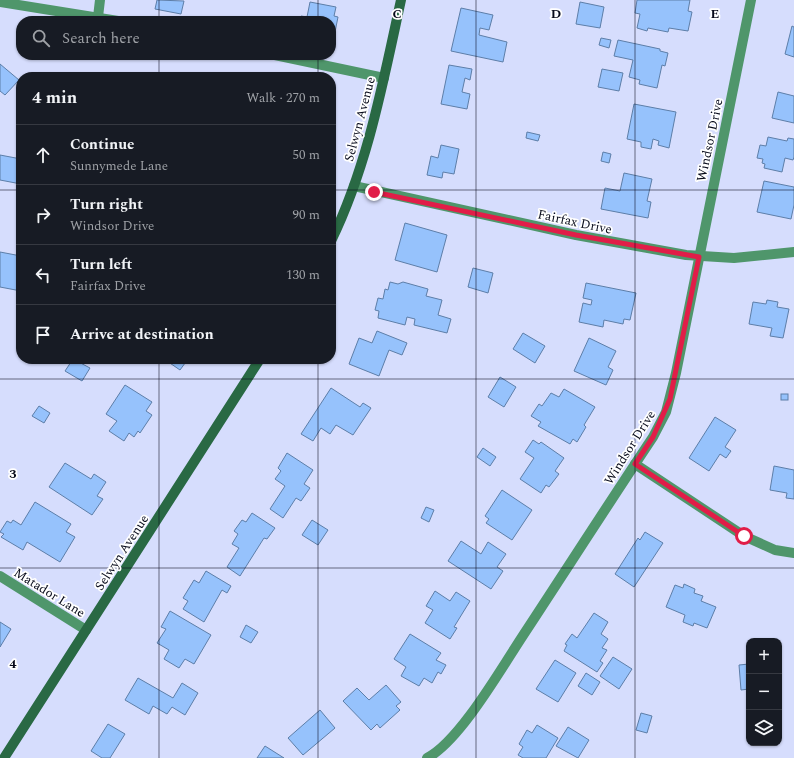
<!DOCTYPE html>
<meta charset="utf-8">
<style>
body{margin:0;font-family:Spectral,serif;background:#242831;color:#f1f3f6}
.controls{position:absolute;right:12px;bottom:12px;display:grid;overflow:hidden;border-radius:8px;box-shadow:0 1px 3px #0004}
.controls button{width:36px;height:36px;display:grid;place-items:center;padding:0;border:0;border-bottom:1px solid #363941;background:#171b24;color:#f1f3f6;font:20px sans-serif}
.stop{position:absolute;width:12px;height:12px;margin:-9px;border:3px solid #e11d48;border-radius:50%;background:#fff}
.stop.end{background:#e11d48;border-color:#fff;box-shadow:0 1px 4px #0008}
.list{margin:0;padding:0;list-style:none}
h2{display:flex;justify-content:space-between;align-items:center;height:52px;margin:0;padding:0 16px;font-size:17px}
h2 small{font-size:13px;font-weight:400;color:#9ea1a6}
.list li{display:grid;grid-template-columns:26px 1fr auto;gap:12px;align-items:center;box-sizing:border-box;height:60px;padding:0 16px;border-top:1px solid #363941}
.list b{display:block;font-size:15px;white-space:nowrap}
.list p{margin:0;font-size:13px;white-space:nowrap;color:#9ea1a6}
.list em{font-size:13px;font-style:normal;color:#9ea1a6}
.icon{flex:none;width:22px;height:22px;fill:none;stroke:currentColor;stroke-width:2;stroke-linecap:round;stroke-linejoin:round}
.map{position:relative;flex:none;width:794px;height:758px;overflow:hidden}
.search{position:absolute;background:#171b24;box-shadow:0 1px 3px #0004;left:16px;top:16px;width:320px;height:44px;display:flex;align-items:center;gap:10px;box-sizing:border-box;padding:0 14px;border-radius:16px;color:#9ea1a6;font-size:15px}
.panel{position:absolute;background:#171b24;box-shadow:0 1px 3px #0004;left:16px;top:72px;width:320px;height:292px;border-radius:16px}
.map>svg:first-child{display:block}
.building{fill:#96c2fc;stroke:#5d7ea8}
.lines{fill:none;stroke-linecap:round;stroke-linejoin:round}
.street{stroke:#4f966b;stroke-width:10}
.secondary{stroke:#296944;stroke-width:10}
.route{stroke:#e11d48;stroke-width:5}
.grid{fill:none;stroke:#070a1b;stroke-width:1;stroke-opacity:0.55}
.labels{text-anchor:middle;stroke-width:3.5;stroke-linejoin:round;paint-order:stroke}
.street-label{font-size:13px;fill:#070a1b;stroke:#fff}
.grid-label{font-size:13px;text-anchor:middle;font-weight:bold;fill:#070a1b;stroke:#fff;stroke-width:3.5;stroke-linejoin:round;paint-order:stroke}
</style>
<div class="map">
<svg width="794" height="758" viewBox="0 0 794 758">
<rect width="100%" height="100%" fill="#d6ddfd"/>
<g class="building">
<path d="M157,0L184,1L181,14L155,9Z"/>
<path d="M637,0H690L688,11L692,12L688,31L669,28L668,32L648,28L647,31L637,28L640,14L635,13Z"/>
<path d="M310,2L336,7L334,16L338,17L335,32L331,31V21H300L301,16L307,17Z"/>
<path d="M580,2L604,7L600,28L576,24Z"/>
<path d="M461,8L493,15L489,30L480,28L479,35L507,42L503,62L451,51Z"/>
<path d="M792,26L794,27V57L785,54Z"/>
<path d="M601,38L611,40L609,48L599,45Z"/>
<path d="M618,40L660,49V51L668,53L665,66L662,65L657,88L639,84L640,80L629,77L633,60L614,56Z"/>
<path d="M0,64L19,80L5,95L0,91Z"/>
<path d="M449,65L472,69L470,80L465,78L462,92L470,94L467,109L441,104Z"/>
<path d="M602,69L623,73L619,91L598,87Z"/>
<path d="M778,92L794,96V123L772,118Z"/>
<path d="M634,104L676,112L669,148L658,145L659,141L653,139L651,149L641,147V142L627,139Z"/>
<path d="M527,132L540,135L538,141L526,138Z"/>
<path d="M768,137L787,141L788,138L794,139V157L793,160L785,158L782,172L764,168L765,164L762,163L763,159L757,158L760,145L766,146Z"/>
<path d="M441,145L459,149L454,174L443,172L442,178L427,175L431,156L438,158Z"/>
<path d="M603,152L611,154L609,163L601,161Z"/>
<path d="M0,155L21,159V184L0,180Z"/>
<path d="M624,173L652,179L647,201L651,202L648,218L601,209L605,188L620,191Z"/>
<path d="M764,181L794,187V205L791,219L757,212Z"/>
<path d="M405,223L447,235L437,272L395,260Z"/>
<path d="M0,252L21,256V291L0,287Z"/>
<path d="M473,268L493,273L488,293L468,287Z"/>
<path d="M390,282L398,284L403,282L428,289L426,296L442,300L438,315L451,319L447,333L414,325L415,319L407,317L405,325L378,318L379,311L375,310L378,298L383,299L385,289L388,290Z"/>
<path d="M586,283L636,293L630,320L624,319L623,324L604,320L603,327L579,322L583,303L591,305L592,300L583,298Z"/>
<path d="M767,300L778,302L777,307L789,309L783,338L770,336L772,328L749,324L753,302L766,304Z"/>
<path d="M377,331L407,343L402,355L389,350L379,376L349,364L359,338L372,343Z"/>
<path d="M523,333L545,346L535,363L513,349Z"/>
<path d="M589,338L616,351L608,367L613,370L606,385L574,371Z"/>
<path d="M73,359L90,368L82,381L65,371Z"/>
<path d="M164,359H188L180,370Z"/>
<path d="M500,377L516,387L504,407L488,397Z"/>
<path d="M125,385L152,402L146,411L152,415L140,433L138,431L134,437L129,433L124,441L109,431L117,421L106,414Z"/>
<path d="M331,388L360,407L363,403L371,408L353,435L336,425L330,434L321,428L313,441L301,434Z"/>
<path d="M564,389L595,407L584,425L586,427L577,442L573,439L570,444L538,426L541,422L531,416L539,404L542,406L551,393L559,397Z"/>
<rect x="781" y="394" width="7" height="6"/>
<path d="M39,406L50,413L44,423L32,416Z"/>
<path d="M715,417L736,430L725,447L731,451L726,458L720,454L709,471L689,458Z"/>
<path d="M533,440L539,444L541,442L564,458L555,471L559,474L549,487L546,485L541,493L520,479L534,458L525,452Z"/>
<path d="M483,448L496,457L490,466L477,457Z"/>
<path d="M287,453L313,470L304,484L310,488L301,501L296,498L283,518L270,509L285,486L275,479L281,471L278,468Z"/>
<path d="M65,463L91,479L94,474L106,482L97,496L103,499L92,515L49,487Z"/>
<path d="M774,466L794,470V499L786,498L787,493L770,490Z"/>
<path d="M502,490L532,510L512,540L486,523L489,519L485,516Z"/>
<path d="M35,502L71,524L66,532L75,537L60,562L27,542L23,550L1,537L4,534L0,532L7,521L11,523L13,520L21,525Z"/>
<path d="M426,507L434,510L429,522L421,518Z"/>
<path d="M252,513L275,528L267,539L264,538L240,576L227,567L239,548L232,544L238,534L234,531L242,520L246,522Z"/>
<path d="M312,520L328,530L318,545L302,535Z"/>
<path d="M645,532L663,543L634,587L615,574L638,538L640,540Z"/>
<path d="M461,541L481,554L488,542L506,554L497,567L503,571L491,589L448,561Z"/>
<path d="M206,571L231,586L227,593L222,590L204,622L183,609L188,601L183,598L194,580L199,583Z"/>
<path d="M684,584L695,589L694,593L703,596L701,601L716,607L707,628L694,623L693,626L683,622L685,615L666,607L675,585L683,588Z"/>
<path d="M435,591L450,601L456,592L470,601L454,627L457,628L450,639L425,623L433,610L426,606Z"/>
<path d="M170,611L211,635L194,664L185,659L179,668L164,659L169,650L157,643L166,629L161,627Z"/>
<path d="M594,613L608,622L601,634L608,639L602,648L607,650L600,661L603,663L597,672L564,651L567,645L565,644L572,634L577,638Z"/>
<path d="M0,622L11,629L0,647Z"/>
<path d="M246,625L258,632L251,643L240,637Z"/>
<path d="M410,634L441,653L436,660L446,665L441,674L438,672L432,683L424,678L419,686L401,676L406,667L394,659Z"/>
<path d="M613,657L632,669L619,689L600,676Z"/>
<path d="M555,660L576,673L558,702L536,689Z"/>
<path d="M749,664V689L741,690L739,665Z"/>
<path d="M586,673L600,682L592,695L578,686Z"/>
<path d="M138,678L173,698L182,683L198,693L185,715L172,707L167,714L153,706L149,714L125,700Z"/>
<path d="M386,685L401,702L396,706L400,710L380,728L377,724L371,730L343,701L357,688L369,700Z"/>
<path d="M320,710L335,728L303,755L288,738Z"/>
<path d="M641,713L652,716L647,733L636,730Z"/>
<path d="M108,724L125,734L110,758H102L91,751Z"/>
<path d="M537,725L558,738L546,758H523L518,755L523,747L519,744L527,730L532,733Z"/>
<path d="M568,727L589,740L578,758L556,746Z"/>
<path d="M265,746L284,758H257Z"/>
</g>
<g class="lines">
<g class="street">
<path d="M0,2L118,21"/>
<path d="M98,17L100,0"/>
<path d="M275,55L384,78"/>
<path d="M354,186L576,235L686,255L734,258L794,252"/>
<path d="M635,464L744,536L775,550L794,553"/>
<path d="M0,576L86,630"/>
<path d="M427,758C459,742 501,669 522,637C566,570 609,503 653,437L666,412L676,373L751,0"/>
</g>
<g class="secondary">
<path d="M331,241C368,165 383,82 401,0"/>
<path d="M4,758L260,359"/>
</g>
</g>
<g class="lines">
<path class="route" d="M374,192L576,235L699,257L670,399L653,437L635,464L744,536"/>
</g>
<path class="grid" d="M159,0V21M318,0V21M476,0V758M635,0V758M159,55V77M318,55V77M0,190H21M331,190H794M159,359V758M318,359V758M0,379H794M0,568H794"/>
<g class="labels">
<g class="street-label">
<text transform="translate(359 119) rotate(-75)" y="5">Selwyn Avenue</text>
<text transform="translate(709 140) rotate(-78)" y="5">Windsor Drive</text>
<text transform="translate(575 221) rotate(12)" y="5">Fairfax Drive</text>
<text transform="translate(629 447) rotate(-58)" y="5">Windsor Drive</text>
<text transform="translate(121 552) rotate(-57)" y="5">Selwyn Avenue</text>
<text transform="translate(50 592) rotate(32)" y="5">Matador Lane</text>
</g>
</g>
<g class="grid-label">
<text x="397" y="18">C</text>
<text x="556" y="18">D</text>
<text x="715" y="18">E</text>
<text x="13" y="478">3</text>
<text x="13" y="668">4</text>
</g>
</svg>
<div class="controls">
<button>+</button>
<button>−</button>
<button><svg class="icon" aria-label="layers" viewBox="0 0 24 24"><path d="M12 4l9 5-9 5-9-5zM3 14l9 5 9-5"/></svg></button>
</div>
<div class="stop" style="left:744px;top:536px"></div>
<div class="stop end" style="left:374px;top:192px"></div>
<div class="search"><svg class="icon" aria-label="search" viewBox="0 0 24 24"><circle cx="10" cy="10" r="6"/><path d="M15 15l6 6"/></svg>Search here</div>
<section class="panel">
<h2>4 min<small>Walk · 270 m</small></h2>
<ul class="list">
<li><svg class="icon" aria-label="ahead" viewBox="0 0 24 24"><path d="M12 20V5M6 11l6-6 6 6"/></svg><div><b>Continue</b><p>Sunnymede Lane</p></div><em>50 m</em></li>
<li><svg class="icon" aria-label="right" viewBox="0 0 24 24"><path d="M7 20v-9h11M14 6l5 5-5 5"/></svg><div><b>Turn right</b><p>Windsor Drive</p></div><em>90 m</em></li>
<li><svg class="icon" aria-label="left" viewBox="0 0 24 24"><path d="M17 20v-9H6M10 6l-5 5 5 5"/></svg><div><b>Turn left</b><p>Fairfax Drive</p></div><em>130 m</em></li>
<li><svg class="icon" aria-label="arrive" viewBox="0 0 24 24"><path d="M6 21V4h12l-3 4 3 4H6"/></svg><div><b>Arrive at destination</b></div></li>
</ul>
</section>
</div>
